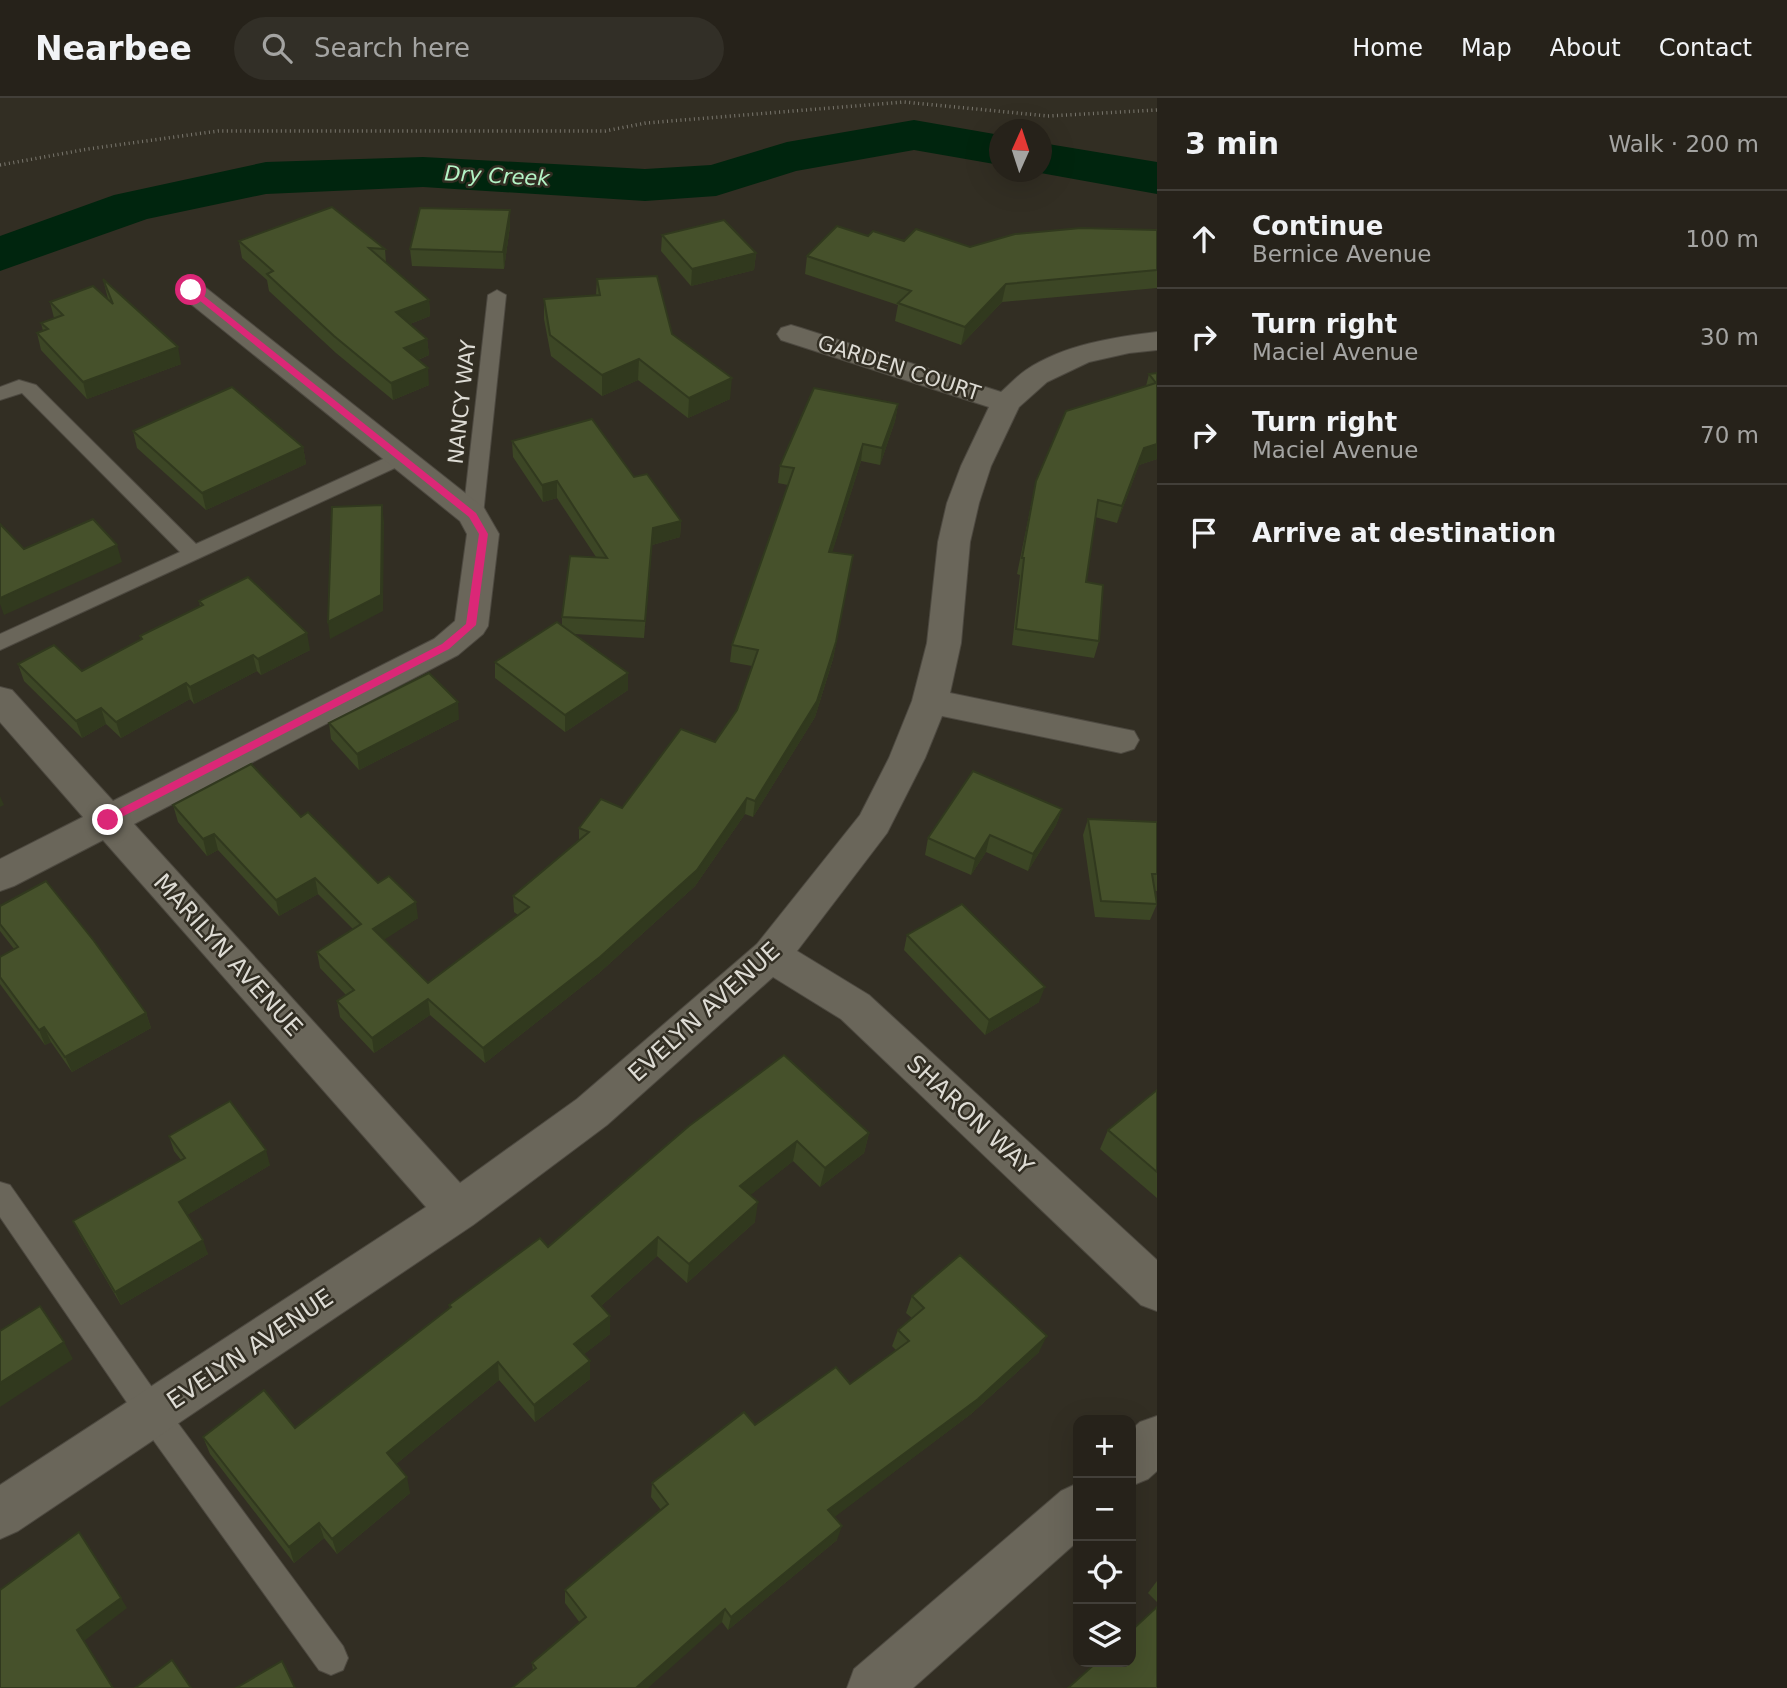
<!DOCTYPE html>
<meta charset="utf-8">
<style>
body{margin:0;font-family:"DejaVu Sans",sans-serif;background:#322f27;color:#f1f3f6}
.controls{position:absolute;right:21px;bottom:21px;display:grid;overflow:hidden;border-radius:14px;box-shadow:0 7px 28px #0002}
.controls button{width:63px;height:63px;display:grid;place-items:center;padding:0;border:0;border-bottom:2px solid #423f39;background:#26221a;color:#f1f3f6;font:35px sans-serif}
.compass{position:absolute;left:989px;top:21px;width:63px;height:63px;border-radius:50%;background:#26221a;box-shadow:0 7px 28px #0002;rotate:3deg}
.stop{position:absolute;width:21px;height:21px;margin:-16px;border:5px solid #db2777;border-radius:50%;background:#fff}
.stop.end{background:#db2777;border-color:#fff;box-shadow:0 2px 7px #0008}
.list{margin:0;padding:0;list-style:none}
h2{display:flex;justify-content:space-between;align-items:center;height:91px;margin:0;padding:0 28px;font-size:30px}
h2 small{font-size:23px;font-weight:400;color:#a4a4a2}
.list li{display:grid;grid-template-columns:46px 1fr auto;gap:21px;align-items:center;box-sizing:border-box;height:98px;padding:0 28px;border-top:2px solid #423f39}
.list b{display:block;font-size:26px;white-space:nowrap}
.list p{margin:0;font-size:23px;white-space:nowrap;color:#a4a4a2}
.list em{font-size:23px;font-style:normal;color:#a4a4a2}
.icon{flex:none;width:38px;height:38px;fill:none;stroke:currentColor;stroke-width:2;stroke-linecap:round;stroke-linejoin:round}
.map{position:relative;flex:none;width:1157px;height:1590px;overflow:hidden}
header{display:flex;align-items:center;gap:42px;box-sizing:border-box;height:98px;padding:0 35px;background:#26221a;border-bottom:2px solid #423f39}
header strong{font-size:33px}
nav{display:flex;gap:38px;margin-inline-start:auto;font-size:24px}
.search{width:490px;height:63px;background:#322f27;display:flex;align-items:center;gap:18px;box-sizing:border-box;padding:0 24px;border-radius:38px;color:#a4a4a2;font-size:26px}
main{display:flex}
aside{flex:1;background:#26221a}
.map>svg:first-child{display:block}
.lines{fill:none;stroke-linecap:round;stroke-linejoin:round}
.river{fill:#00250e;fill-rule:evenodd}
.lane-casing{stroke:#4d4940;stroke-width:2}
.street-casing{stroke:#4d4940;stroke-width:2}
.path{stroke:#7a776e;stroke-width:3.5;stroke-dasharray:1 3.5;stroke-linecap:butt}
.lane{fill:#6a665a;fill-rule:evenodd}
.street{fill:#6a665a;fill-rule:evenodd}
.wall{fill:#3c4625}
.shaded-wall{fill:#31391e}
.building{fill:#46512b;stroke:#31391e;stroke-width:2}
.route{fill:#db2777}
.labels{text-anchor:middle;stroke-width:5;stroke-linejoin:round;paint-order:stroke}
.far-water-label{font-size:21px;font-style:italic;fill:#b4f4c6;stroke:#322e23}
.far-street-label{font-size:21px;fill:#dddbd4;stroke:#322e23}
.street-label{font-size:24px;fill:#dddbd4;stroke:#322e23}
</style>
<header>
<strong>Nearbee</strong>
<div class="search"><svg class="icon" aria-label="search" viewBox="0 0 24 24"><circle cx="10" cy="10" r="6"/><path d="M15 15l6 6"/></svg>Search here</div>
<nav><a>Home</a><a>Map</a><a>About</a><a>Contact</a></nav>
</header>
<main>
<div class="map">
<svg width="1157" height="1590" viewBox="0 0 1157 1590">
<rect width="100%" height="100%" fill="#322e23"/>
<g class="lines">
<g class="river">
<path d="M914,22L1000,37V67L914,52L796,73L716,98L645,103L423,89L266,96L147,121L0,173V138L114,97L266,64L423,59L645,71L711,67L787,44Z"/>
<path d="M1042,45L1157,64V96L1035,74H1042Z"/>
</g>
<g class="lane-casing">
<g id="lane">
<path d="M497,192L506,197L483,417L480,422H466L463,417L488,197Z"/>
<path d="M19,282L36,287L196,446L394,356H408L411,360L408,364L0,552V536L180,454L22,295L0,302V289Z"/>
<path d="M0,1084L10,1087L163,1305L343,1548L348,1560L343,1572L331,1577L319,1572L141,1325L0,1119Z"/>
</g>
</g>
<g class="street-casing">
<g id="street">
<path d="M191,184L201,186L484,410L499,436L488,528L483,536L458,557L134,726L460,1085L577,1001L757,846L860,717L889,660L912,603L927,545L938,444L947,405L961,368L989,309L781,242L777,236L781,230L791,227L801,230L1001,294C1009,287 1017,278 1026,272C1063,247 1114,239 1157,234V252L1129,255L1089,264L1047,284L1019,309L991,368L979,405L970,444L961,545L950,595L1134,633L1139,642L1134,651L1121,655L942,618L925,660L887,735L797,853L869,897L1157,1162V1213L1141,1207L841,921L773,879L607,1027L473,1127L18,1433L0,1441V1387L426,1109L103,742L14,788L0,793V761L83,719L0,624V589L12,592L113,703L434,541L455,523L467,436L460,423L181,198L177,192L181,186Z"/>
<path d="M1157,1318V1373L1148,1381L1131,1388V1332L1140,1324Z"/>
<path d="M1078,1385V1443L913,1590H847L854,1571L1061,1393Z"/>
</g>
</g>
<path class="path" d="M0,67L88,51L218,33H605L646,25L904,4L1048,18L1157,12"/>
<use href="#lane" class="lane"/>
<use href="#street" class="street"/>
</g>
<g class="wall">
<path d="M510,112V128L504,171L412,168L410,151Z"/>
<path d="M1157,132V190L1002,204L961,247L895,223L898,207L805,176L807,158L868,138L970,149Z"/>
<path d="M662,137L756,155L754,172L691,188L661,153Z"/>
<path d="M239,143L385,151L386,165L429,202L430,218L410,226L427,241L429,257L418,262L429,287L393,302L336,255L269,193L267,182L242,160Z"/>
<path d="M103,181L181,266L87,301L41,252L37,235L43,233L41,225L54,220L50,204L108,201Z"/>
<path d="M597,181L672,236L730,301L688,320L638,282L602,298L551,258L544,221V201L596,197Z"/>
<path d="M1157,275V361L1139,367L1117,425L1095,419L1086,484L1099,543L1094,560L1012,547L1020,477L1017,476L1036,383L1146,288L1149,276Z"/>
<path d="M898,306L895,323L880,367L861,363L832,454L853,457L833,561L815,619L753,719L745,716L695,788L599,875L485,965L430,917L374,955L340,919L337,903L346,897L320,870L317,854L353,831L318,796L279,818L218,752L207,758L178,724L173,707L301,719L418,820L384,841L428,885L518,817L514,814L513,798L579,743V730L622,710L715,644L737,612L752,568L730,564L732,547L788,387L778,385L780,368Z"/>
<path d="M133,333L303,349L306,366L206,412L137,350Z"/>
<path d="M512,343L634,379L681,423L680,439L652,447L644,540L574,536L628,575V592L565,634L495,580V564L562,527V519L596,459L557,400L543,404L513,359Z"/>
<path d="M199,503L310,552L261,577L257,573L194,606L190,601L121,640L106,626L82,640L24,583L18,566L82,573L141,542L140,538L200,508Z"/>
<path d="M459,621L359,672L331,641L329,625Z"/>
<path d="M1062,711L1056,727L1028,773L986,754L971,777L925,757L928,740Z"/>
<path d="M1088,721L1157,724V793H1155L1157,806L1150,822L1095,819L1083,737Z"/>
<path d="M0,826L146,915L151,930L72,974L51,944L45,947L0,886V859L14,851L0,833Z"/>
<path d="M907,837L1039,904L985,937L904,852Z"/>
<path d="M1157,992V1100L1100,1051L1108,1032Z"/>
<path d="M689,1028L869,1035L864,1055L820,1089L793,1063L750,1097L755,1124L687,1185L657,1158L601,1208L610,1236L584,1256L590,1263V1281L535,1324L499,1282L396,1366L410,1395L337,1456L324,1440L294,1465L210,1356L203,1339L295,1330L449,1210V1207L548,1149Z"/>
<path d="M169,1038L270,1067L187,1117L208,1156L121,1207L80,1137L73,1123L181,1062L174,1053Z"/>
<path d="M912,1198L1039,1254L971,1316L834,1419L837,1442L728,1532L722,1524L533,1573L532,1565L580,1525L565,1505V1492L661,1412L651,1399L652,1385L755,1327L850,1286L896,1252L892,1248L898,1232L912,1220L906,1215Z"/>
<path d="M1157,1483V1504L1148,1495Z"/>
</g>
<g class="shaded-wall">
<path d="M510,112V128L504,171L503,154Z"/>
<path d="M756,155L754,172L691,188L692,171Z"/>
<path d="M1006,186L1002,204L961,247L965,229Z"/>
<path d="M429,202L430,218L397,231L396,214Z"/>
<path d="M427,241L429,257L405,267L404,250Z"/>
<path d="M178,249L181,266L87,301L83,284Z"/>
<path d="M639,261L638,282L602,298V277Z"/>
<path d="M428,270L429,287L393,302L391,285Z"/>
<path d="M732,280L730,301L688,320L689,300Z"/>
<path d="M898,306L895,323L880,367L882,350Z"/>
<path d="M863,346L861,363L827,471L829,454Z"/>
<path d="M1157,346V361L1139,367L1117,425L1122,408L1144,350Z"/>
<path d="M303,349L306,366L206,412L202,395Z"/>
<path d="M557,383V400L543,404L542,387Z"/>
<path d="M382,407L384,424L383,513L330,541L328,524Z"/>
<path d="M681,423L680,439L652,447L644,540L653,430Z"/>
<path d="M117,447L122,464L4,517L0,506V500Z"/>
<path d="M853,457L833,561L815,619L753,719L755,703Z"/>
<path d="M307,535L310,552L261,577L258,561Z"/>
<path d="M253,557L257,573L194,606L190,589Z"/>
<path d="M628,575V592L565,634V617Z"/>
<path d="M186,585L190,601L121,640L116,624Z"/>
<path d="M458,604L459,621L359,672L357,656Z"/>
<path d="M101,610L106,626L82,640L76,623Z"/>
<path d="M0,698L4,707L0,709Z"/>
<path d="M747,700L745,716L695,788L599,875L485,965L483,950Z"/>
<path d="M1062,711L1056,727L1028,773L1033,756Z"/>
<path d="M214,736L218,752L207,758L203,741Z"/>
<path d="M990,737L986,754L971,777L975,761Z"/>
<path d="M315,780L318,796L279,818L276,802Z"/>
<path d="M416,804L418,820L376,847L373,831Z"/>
<path d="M1045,889L1039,904L985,937L989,922Z"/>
<path d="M428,901L430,917L374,955L372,940Z"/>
<path d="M146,915L151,930L72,974L65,959Z"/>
<path d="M44,929L51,944L45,947L39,932Z"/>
<path d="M869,1035L864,1055L820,1089L825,1070Z"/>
<path d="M797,1043L793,1063L737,1108L740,1088Z"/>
<path d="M266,1052L270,1067L184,1119L179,1104Z"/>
<path d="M758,1104L755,1124L687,1185L689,1166Z"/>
<path d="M658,1139L657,1158L592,1216V1198Z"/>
<path d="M203,1142L208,1156L121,1207L115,1194Z"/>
<path d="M610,1218V1236L574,1264V1246Z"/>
<path d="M1047,1238L1039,1254L971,1316L824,1427L828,1412Z"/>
<path d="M64,1244L73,1261L0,1309V1285Z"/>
<path d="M590,1263V1281L535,1324L534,1307Z"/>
<path d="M498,1264L499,1282L390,1371L387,1355Z"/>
<path d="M407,1379L410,1395L337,1456L332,1441Z"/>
<path d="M319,1425L324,1440L294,1465L289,1449Z"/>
<path d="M842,1428L837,1442L728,1532L731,1519Z"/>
<path d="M121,1500L127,1510L84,1543L114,1590H113L77,1532Z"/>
<path d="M725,1511L722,1524L648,1590H636Z"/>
</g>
<g class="building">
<path d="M332,109L385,151L369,150L429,202L396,214L427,241L404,250L428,270L391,285L334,238L267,176L273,173L239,143Z"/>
<path d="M420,110L510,112L503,154L410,151Z"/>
<path d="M724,122L756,155L692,171L662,137Z"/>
<path d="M837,128L868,138L873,133L904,143L916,131L970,149L1015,136L1081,130L1157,132V172L1006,186L965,229L898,205L911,193L807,158Z"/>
<path d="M657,178L672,236L732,280L689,300L639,261L602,277L550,237L544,201L600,197L597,181Z"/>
<path d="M103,181L178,249L83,284L37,235L48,231L41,225L63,217L50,204L93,188L113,206Z"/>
<path d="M1157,275V346L1144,350L1122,408L1098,402L1086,484L1103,487L1099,543L1016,531L1024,460H1022L1036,383L1066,313L1156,285L1149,276Z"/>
<path d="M232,289L303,349L202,395L133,333Z"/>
<path d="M814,290L898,306L882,350L863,346L829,454L853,457L836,544L817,603L755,703L747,700L697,772L600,859L483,950L428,901L372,940L337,903L354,892L317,854L361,826L315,780L276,802L214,736L203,741L173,707L251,666L301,719L308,714L378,785L389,778L416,804L373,831L428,885L529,809L513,798L589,734L579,730L601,701L622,710L681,631L715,644L737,612L758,552L732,547L794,370L780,368Z"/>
<path d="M592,321L634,379L647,376L681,423L653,430L645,523L562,519L570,458L607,460L557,383L542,387L512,343Z"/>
<path d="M382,407L381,497L328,524L332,409Z"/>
<path d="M93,421L117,447L0,500V426L24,451Z"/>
<path d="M248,479L307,535L258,561L253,557L190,589L186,585L116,624L101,610L76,623L18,566L54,547L82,573L142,541L140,538L203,507L199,503Z"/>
<path d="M557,524L628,575L565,617L495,564Z"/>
<path d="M429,575L458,604L357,656L329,625Z"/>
<path d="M973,673L1062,711L1033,756L990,737L975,761L928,740Z"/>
<path d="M1088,721L1157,724V776H1152L1157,806L1101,803Z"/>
<path d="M46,783L94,843L146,915L65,959L44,929L39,932L0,879V859L18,849L0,826V808Z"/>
<path d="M962,806L1045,889L989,922L907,837Z"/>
<path d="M784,957L869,1035L825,1070L797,1043L740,1088L758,1104L689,1166L658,1139L592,1198L610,1218L574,1246L590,1263L534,1307L498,1264L387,1355L407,1379L332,1441L319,1425L289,1449L203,1339L264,1292L295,1330L451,1209L449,1207L540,1140L548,1149L689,1028Z"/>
<path d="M1157,992V1074L1108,1032Z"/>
<path d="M230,1003L266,1052L179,1104L203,1142L115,1194L73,1123L185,1060L169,1038Z"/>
<path d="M960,1157L1047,1238L978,1301L828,1412L842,1428L731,1519L725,1511L636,1590H512L536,1570L532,1565L586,1519L565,1492L668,1406L652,1385L744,1314L755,1327L836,1269L850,1286L909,1243L898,1232L924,1210L912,1198Z"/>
<path d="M40,1208L64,1244L0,1285V1233Z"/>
<path d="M79,1434L121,1500L77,1532L113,1590H0V1492Z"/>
<path d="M1157,1509V1590H1068L1097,1564H1131V1533Z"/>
<path d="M172,1562L191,1590H135Z"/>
<path d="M282,1563L295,1590H236Z"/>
</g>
<path class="route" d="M189,190H194L476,415L488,436L476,527L449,551L108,726L104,725V719L442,546L466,526L479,436L469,419L189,194Z"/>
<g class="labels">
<g class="far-water-label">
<text transform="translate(497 78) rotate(3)" y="7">Dry Creek</text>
</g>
<g class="far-street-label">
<text transform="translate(899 270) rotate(18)" y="7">GARDEN COURT</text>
<text transform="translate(462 304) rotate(-84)" y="7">NANCY WAY</text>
</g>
<g class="street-label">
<text transform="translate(228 857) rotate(48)" y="8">MARILYN AVENUE</text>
<text transform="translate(704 914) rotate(-42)" y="8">EVELYN AVENUE</text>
<text transform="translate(970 1017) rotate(43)" y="8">SHARON WAY</text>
<text transform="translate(250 1251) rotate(-34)" y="8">EVELYN AVENUE</text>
</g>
</g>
</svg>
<div class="controls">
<button>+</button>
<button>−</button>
<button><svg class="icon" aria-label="locate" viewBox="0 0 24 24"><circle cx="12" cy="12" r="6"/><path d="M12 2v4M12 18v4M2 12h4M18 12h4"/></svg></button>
<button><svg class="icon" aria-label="layers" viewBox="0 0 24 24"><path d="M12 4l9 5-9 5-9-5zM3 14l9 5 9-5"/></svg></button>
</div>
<svg class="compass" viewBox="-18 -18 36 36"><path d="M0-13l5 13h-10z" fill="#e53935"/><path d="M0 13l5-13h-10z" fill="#a4a4a2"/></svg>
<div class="stop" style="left:191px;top:192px"></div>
<div class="stop end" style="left:108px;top:722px"></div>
</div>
<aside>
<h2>3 min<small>Walk · 200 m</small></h2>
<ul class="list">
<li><svg class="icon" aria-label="ahead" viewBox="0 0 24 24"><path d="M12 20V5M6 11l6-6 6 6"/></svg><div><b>Continue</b><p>Bernice Avenue</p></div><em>100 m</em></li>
<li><svg class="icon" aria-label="right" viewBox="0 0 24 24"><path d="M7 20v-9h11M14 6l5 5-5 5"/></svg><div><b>Turn right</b><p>Maciel Avenue</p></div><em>30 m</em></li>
<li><svg class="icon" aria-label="right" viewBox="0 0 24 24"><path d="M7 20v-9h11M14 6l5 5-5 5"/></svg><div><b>Turn right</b><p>Maciel Avenue</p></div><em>70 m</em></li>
<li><svg class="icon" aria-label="arrive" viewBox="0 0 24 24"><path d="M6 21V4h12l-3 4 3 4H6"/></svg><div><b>Arrive at destination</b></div></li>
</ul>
</aside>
</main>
